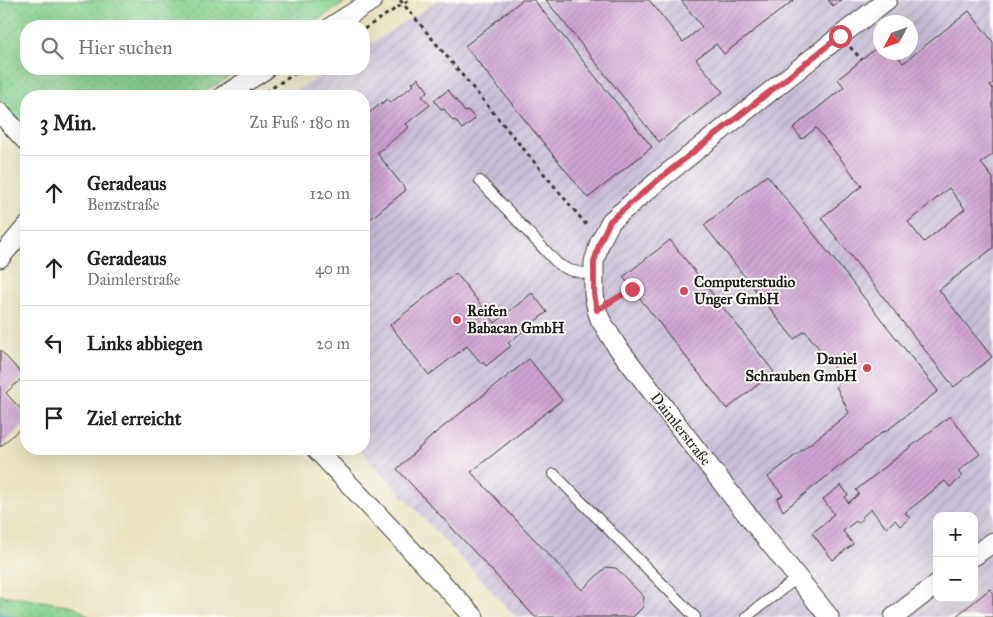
<!DOCTYPE html>
<html lang="de">
<meta charset="utf-8">
<style>
body{margin:0;font-family:"IM FELL Great Primer",serif;background:#f6f6f6;color:#222}
.controls{position:absolute;right:15px;bottom:15px;display:grid;overflow:hidden;border-radius:10px;box-shadow:0 5px 20px #0002}
.controls button{width:45px;height:45px;display:grid;place-items:center;padding:0;border:0;border-bottom:1px solid #e0e0e0;background:#fff;color:#222;font:25px sans-serif}
.compass{position:absolute;left:873px;top:15px;width:45px;height:45px;border-radius:50%;background:#fff;box-shadow:0 5px 20px #0002;rotate:229deg}
.stop{position:absolute;width:15px;height:15px;margin:-11px;border:4px solid #d1495b;border-radius:50%;background:#fff}
.stop.end{background:#d1495b;border-color:#fff;box-shadow:0 1px 5px #0008}
.list{margin:0;padding:0;list-style:none}
h2{display:flex;justify-content:space-between;align-items:center;height:65px;margin:0;padding:0 20px;font-size:21px}
h2 small{font-size:16px;font-weight:400;color:#767676}
.list li{display:grid;grid-template-columns:32px 1fr auto;gap:15px;align-items:center;box-sizing:border-box;height:75px;padding:0 20px;border-top:1px solid #e0e0e0}
.list b{display:block;font-size:19px;white-space:nowrap}
.list p{margin:0;font-size:16px;white-space:nowrap;color:#767676}
.list em{font-size:16px;font-style:normal;color:#767676}
.icon{flex:none;width:28px;height:28px;fill:none;stroke:currentColor;stroke-width:2;stroke-linecap:round;stroke-linejoin:round}
.map{position:relative;flex:none;width:993px;height:617px;overflow:hidden}
.search{position:absolute;background:#fff;box-shadow:0 5px 20px #0002;left:20px;top:20px;width:350px;height:55px;display:flex;align-items:center;gap:12px;box-sizing:border-box;padding:0 18px;border-radius:20px;color:#767676;font-size:19px}
.panel{position:absolute;background:#fff;box-shadow:0 5px 20px #0002;left:20px;top:90px;width:350px;height:365px;border-radius:20px}
.map>svg:first-child{display:block}
.industrial{fill:url(#industrial-furrows);fill-rule:evenodd}
.grass{fill:url(#grass-dots);stroke:#527756}
.lines{fill:none;stroke-linecap:round;stroke-linejoin:round}
.stream{stroke:#4bb7c8;stroke-width:5}
.building{fill:url(#building-hatch);fill-rule:evenodd}
.service-casing{stroke:#3b3a34;stroke-width:12}
.minor-casing{stroke:#3b3a34;stroke-width:21}
.path{stroke:#3b3a34;stroke-width:3;stroke-dasharray:4 4;stroke-linecap:butt}
.service{stroke:#fff;stroke-width:10}
.minor{stroke:#fff;stroke-width:19}
.route{stroke:#d1495b;stroke-width:6}
.poi-dot{fill:#d1495b;stroke:#fdfcf7;stroke-width:2}
.labels{text-anchor:middle;stroke-width:4;stroke-linejoin:round;paint-order:stroke}
.poi-label{font-size:15px;font-weight:bold;fill:#1c1c1c;stroke:#fdfcf7;text-anchor:start}
.street-label{font-size:15px;fill:#1c1c1c;stroke:#fdfcf7}
</style>
<div class="map">
<svg width="993" height="617" viewBox="0 0 993 617">
<defs>
<pattern id="industrial-furrows" width="10" height="10" patternUnits="userSpaceOnUse" patternTransform="scale(1.25)"><rect width="10" height="10" fill="#c9bfd7"/><path d="M-1 1l2-2M0 10L10 0M9 11l2-2" fill="none" stroke="#aca4b8"/></pattern>
<pattern id="grass-dots" width="8" height="8" patternUnits="userSpaceOnUse" patternTransform="scale(1.25)"><rect width="8" height="8" fill="#87d290"/><path d="M2 2h.1M6 6h.1" fill="none" stroke="#74b47c" stroke-width="1.8" stroke-linecap="round"/></pattern>
<pattern id="building-hatch" width="6" height="6" patternUnits="userSpaceOnUse" patternTransform="scale(1.25)"><rect width="6" height="6" fill="#cda3d0"/><path d="M-1 1l2-2M0 6l6-6M5 7l2-2" fill="none" stroke="#af8cb2"/></pattern>
</defs>
<rect width="100%" height="100%" fill="#fdfcf7"/>
<filter id="ink" filterUnits="userSpaceOnUse"><feTurbulence type="fractalNoise" baseFrequency=".02" numOctaves="2"/><feDisplacementMap in="SourceGraphic" scale="10" xChannelSelector="R" yChannelSelector="G"/><feConvolveMatrix kernelMatrix="1 2 1 2 8 2 1 2 1" color-interpolation-filters="sRGB"/></filter>
<filter id="wash" filterUnits="userSpaceOnUse"><feTurbulence type="fractalNoise" baseFrequency=".0096" numOctaves="4" result="noise"/><feDisplacementMap in="SourceGraphic" scale="20" xChannelSelector="R" yChannelSelector="G"/><feGaussianBlur stdDeviation="1.12" result="paint"/><feColorMatrix in="noise" values="0 0 0 0 0 0 0 0 0 0 0 0 0 0 0 0 0 1.4 0 .05"/><feComposite in="paint" operator="in"/></filter>
<g filter="url(#wash)">
<rect width="100%" height="100%" fill="#e8e2bf"/>
<path class="industrial" d="M439,0H993V617H516L359,449H364V96H288L331,69H364V48ZM880,22H910V52H880ZM937,516H974V598H937Z"/>
<g class="grass">
<path d="M0,0H349L308,26H26V69H241L198,96H26V134L0,106Z"/>
<path d="M0,595L74,606L90,617H0Z"/>
</g>
<g class="lines">
<path class="stream" d="M0,616L9,617"/>
</g>
<g id="blocks">
<g class="building">
<path d="M522,0H534L652,147L588,198L465,46Z"/>
<path d="M546,0H649L683,42L702,27L681,0H794L724,54L716,44L696,59L723,92L659,142Z"/>
<path d="M828,0H841L833,6Z"/>
<path d="M969,11L993,42V83L990,85L993,89V154L981,163L993,178V248L939,290L992,357L954,387L821,218L862,186L816,128L802,139L793,128L844,87L838,79L880,45V52H895L903,63ZM949,188L965,209L924,242L908,222Z"/>
<path d="M418,78L428,91L422,96L430,105L406,124L409,127L377,153L406,190L364,224V117L387,99L390,103L414,85L412,83Z"/>
<path d="M448,90L465,112L468,110L475,119L462,129L455,120L453,121L444,109L442,110L434,101Z"/>
<path d="M767,175L938,391L885,432L884,431L783,511L777,499L783,495L768,477L849,413L836,386L844,380L805,331L794,339L704,225Z"/>
<path d="M670,240L774,372L727,409L623,277Z"/>
<path d="M456,273L495,323L532,293L547,312L528,327V333L522,332L508,343L511,346L486,366L483,362L482,364L467,346L429,375L390,325Z"/>
<path d="M0,350L24,376L6,393L26,415V423L0,447Z"/>
<path d="M529,359L562,400L471,472L582,590L606,567L616,568L644,597L643,607L633,617H535L397,469L434,434Z"/>
<path d="M950,416L980,454L958,471L962,477L950,487L945,481L905,513L910,518L900,526L895,520L886,528L871,509L862,517L863,519L858,523L856,521L843,531L853,544L833,560L812,533L830,519L829,518L834,514L823,499L841,485L848,495L845,497L848,503L859,494L856,490Z"/>
<path d="M990,589L993,592V617H955Z"/>
</g>
</g>
</g>
<g filter="url(#ink)">
<use href="#blocks" fill-opacity="0" stroke="#3b3a34" stroke-width="1"/>
<g class="lines">
<g class="service-casing">
<g id="service">
<path d="M480,181L558,264L569,270L593,275"/>
<path d="M554,474L695,617"/>
<path d="M746,617L797,578"/>
</g>
</g>
<g class="minor-casing">
<g id="minor">
<path d="M332,26L373,0"/>
<path d="M223,96L266,69"/>
<path d="M0,113L26,141"/>
<path d="M0,258L26,227"/>
<path d="M316,449L474,617"/>
<path d="M974,556L993,542"/>
<path d="M829,617L733,497L616,345L600,319L597,310L594,295V262L600,242L611,221L659,180L840,36L887,0"/>
<path d="M894,617L937,584"/>
</g>
</g>
<g class="path">
<path d="M400,0L589,228"/>
<path d="M364,29L409,0"/>
<path d="M850,47L862,60"/>
<path d="M259,96L302,69"/>
<path d="M611,301L632,289"/>
</g>
<use href="#service" class="service"/>
<use href="#minor" class="minor"/>
</g>
</g>
<g class="lines" filter="url(#ink)">
<path class="route" d="M632,289L597,310L594,294V262L600,242L610,221L658,180L840,36"/>
</g>
<g class="poi-dot">
<circle cx="684" cy="291" r="5"/>
<circle cx="457" cy="320" r="5"/>
<circle cx="867" cy="368" r="5"/>
</g>
<g class="labels">
<g class="poi-label">
<text x="694" y="287">Computerstudio<tspan x="694" dy="17">Unger GmbH</tspan></text>
<text x="467" y="316">Reifen<tspan x="467" dy="17">Babacan GmbH</tspan></text>
<text x="857" y="364" text-anchor="end">Daniel<tspan x="857" dy="17">Schrauben GmbH</tspan></text>
</g>
<g class="street-label">
<text transform="translate(681 429) rotate(52)" y="5">Daimlerstraße</text>
</g>
</g>
</svg>
<div class="controls">
<button>+</button>
<button>−</button>
</div>
<svg class="compass" viewBox="-18 -18 36 36"><path d="M0-13l5 13h-10z" fill="#e53935"/><path d="M0 13l5-13h-10z" fill="#767676"/></svg>
<div class="stop" style="left:840px;top:36px"></div>
<div class="stop end" style="left:632px;top:289px"></div>
<div class="search"><svg class="icon" aria-label="search" viewBox="0 0 24 24"><circle cx="10" cy="10" r="6"/><path d="M15 15l6 6"/></svg>Hier suchen</div>
<section class="panel">
<h2>3 Min.<small>Zu Fuß · 180 m</small></h2>
<ul class="list">
<li><svg class="icon" aria-label="ahead" viewBox="0 0 24 24"><path d="M12 20V5M6 11l6-6 6 6"/></svg><div><b>Geradeaus</b><p>Benzstraße</p></div><em>120 m</em></li>
<li><svg class="icon" aria-label="ahead" viewBox="0 0 24 24"><path d="M12 20V5M6 11l6-6 6 6"/></svg><div><b>Geradeaus</b><p>Daimlerstraße</p></div><em>40 m</em></li>
<li><svg class="icon" aria-label="left" viewBox="0 0 24 24"><path d="M17 20v-9H6M10 6l-5 5 5 5"/></svg><div><b>Links abbiegen</b></div><em>20 m</em></li>
<li><svg class="icon" aria-label="arrive" viewBox="0 0 24 24"><path d="M6 21V4h12l-3 4 3 4H6"/></svg><div><b>Ziel erreicht</b></div></li>
</ul>
</section>
</div>
